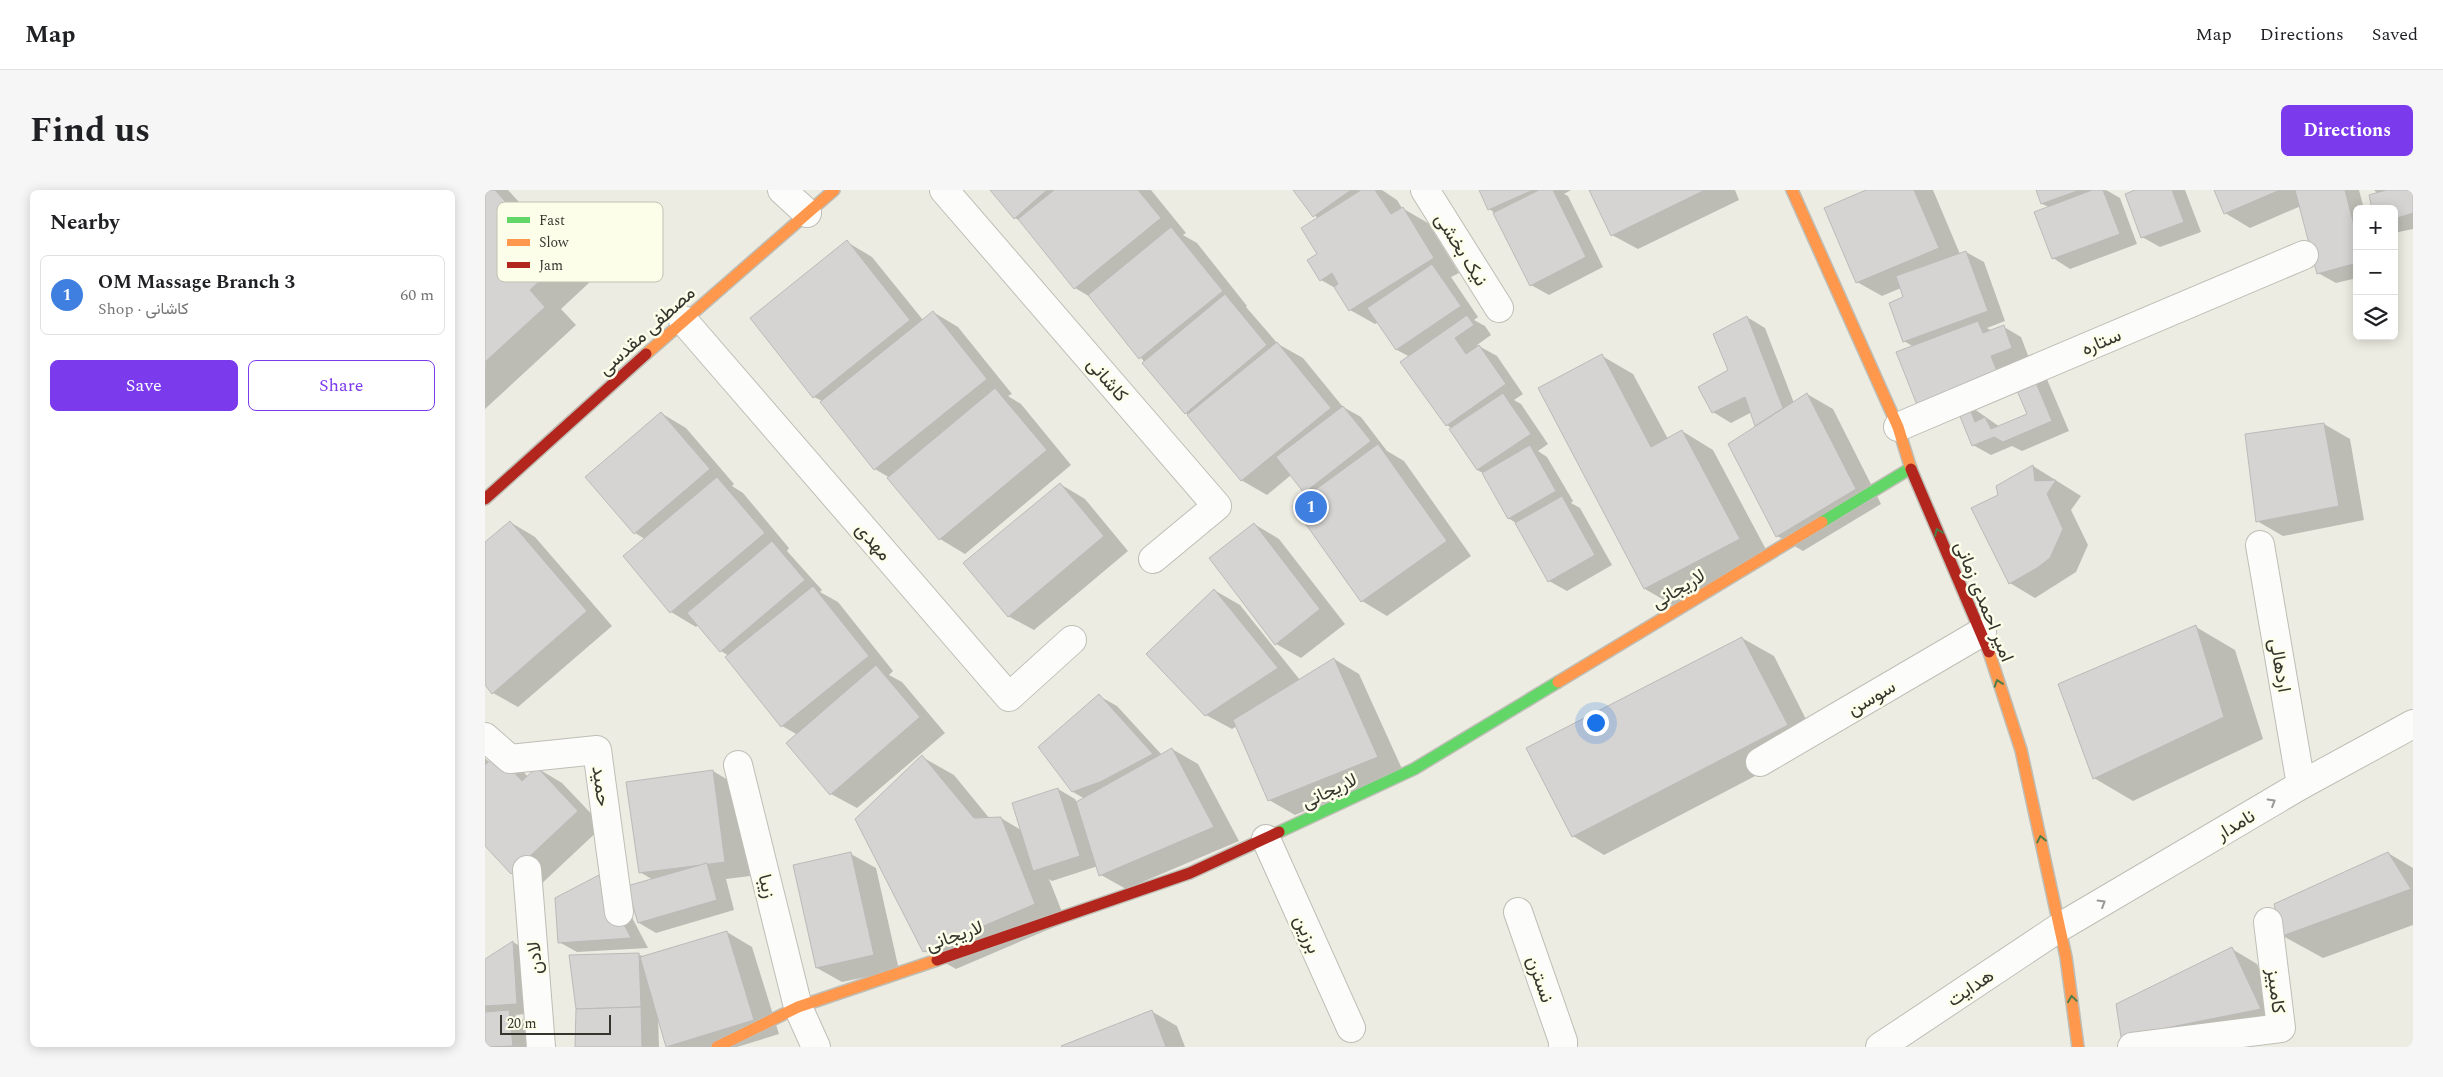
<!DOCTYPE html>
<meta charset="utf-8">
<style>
body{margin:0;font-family:Spectral,Vazirmatn,serif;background:#f6f6f6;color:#202124}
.controls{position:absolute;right:15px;top:15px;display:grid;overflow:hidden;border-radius:8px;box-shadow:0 2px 12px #0003}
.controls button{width:45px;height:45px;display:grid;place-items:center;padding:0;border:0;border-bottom:1px solid #e0e0e0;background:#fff;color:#202124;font:25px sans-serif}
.scale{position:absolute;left:15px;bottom:12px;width:111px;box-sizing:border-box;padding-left:5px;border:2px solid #35352e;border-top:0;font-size:14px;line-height:18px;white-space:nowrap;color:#35352e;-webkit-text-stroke:4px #fcfeea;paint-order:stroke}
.you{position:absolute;left:1110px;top:532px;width:18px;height:18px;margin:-12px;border:4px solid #fff;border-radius:50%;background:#1a73e8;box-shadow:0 0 0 8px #1a73e833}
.badge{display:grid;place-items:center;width:32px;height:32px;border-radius:50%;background:#7c3aed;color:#fff;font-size:16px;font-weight:700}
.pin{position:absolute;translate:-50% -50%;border:2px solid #fff;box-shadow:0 1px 5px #0006}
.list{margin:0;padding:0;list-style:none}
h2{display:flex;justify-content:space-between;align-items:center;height:65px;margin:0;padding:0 20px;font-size:21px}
h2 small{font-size:16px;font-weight:400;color:#757577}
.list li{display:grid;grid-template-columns:32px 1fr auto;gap:15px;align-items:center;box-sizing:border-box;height:80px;margin:0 10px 10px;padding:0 10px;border:1px solid #e0e0e0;border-radius:8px}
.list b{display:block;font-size:19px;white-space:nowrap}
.list p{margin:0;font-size:16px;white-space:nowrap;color:#757577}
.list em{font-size:16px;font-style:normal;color:#757577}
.actions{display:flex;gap:10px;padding:15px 20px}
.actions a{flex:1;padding:11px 0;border:1px solid #7c3aed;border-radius:8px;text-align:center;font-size:18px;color:#7c3aed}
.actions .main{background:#7c3aed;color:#fff}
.icon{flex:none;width:28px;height:28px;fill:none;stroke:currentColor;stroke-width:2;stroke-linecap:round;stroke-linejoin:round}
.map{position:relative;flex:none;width:1928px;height:857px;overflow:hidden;border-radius:8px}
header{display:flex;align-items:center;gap:30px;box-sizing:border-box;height:70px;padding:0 25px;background:#fff;border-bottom:1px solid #e0e0e0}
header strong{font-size:24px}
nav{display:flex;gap:28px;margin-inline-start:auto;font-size:18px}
.intro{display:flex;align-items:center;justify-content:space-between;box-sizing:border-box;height:120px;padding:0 30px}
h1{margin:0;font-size:35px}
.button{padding:12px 22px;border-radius:8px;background:#7c3aed;color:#fff;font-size:18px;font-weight:700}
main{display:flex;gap:30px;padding:0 30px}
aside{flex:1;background:#fff;border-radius:8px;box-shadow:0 2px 12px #0003}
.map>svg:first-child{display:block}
.shadow{fill:#0003;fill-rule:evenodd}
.building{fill:#d5d4d2;stroke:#bcbab9}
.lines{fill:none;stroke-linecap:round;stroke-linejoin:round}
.street-casing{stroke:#bebeb6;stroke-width:30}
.fast-casing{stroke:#bebeb6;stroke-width:14}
.slow-casing{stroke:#bebeb6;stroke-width:14}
.jam-casing{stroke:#bebeb6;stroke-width:14}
.street{stroke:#fcfcfb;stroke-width:28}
.fast{stroke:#63d668;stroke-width:11}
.slow{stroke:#ff974d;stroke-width:11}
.jam{stroke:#b3261e;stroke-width:11}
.oneway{stroke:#4a7d48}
.oneway2{stroke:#989894}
.labels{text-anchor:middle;stroke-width:5;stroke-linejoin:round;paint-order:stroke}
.street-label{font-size:19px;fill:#35352e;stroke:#fcfeea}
.key{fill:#fcfeea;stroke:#c0c2b2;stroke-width:1}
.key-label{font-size:14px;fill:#35352e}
</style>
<header>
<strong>Map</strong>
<nav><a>Map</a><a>Directions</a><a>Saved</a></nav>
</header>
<div class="intro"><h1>Find us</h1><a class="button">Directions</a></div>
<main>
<aside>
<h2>Nearby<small></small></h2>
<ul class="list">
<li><span class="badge" style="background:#3f7fe0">1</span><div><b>OM Massage Branch 3</b><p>Shop · کاشانی</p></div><em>60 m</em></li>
</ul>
<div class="actions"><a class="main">Save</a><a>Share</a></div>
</aside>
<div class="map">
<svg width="1928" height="857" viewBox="0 0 1928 857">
<rect width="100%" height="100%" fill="#ecece2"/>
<g class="shadow">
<path d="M0,0H23L106,91L76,119L91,135L0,219Z"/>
<path d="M506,0H666L701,43L698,45L712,53L762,116L761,117L793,154L818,168L858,217L876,227L902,261L919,271L986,366L902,426L877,411L810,316L825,305L819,302L806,285L782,305L756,290L607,108L590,98L537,32L530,28Z"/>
<path d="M810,0H897L912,10L917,18L943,33L974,83L966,87L993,127L989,130L1000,136L1006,145L992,155L1012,166L1038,204L1029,210L1036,214L1063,254L1053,261L1062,267L1088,311L1086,313L1095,318L1127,375L1082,401L1064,391L1031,333L1023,328L998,283L992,280L967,239L962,235L925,167L912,160L894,132L890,134L865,120L852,99L836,90L833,29Z"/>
<path d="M995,0H1086L1079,4L1083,6L1118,77L1064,105L1046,95L1010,23L1004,19Z"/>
<path d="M1106,0H1250L1254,10L1153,59L1127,45Z"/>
<path d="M1384,0H1448L1475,64L1481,62L1499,72L1520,131L1502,138L1507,141L1519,137L1536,147L1544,168L1561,187L1584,241L1537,261L1527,256L1506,265L1488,255L1474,221L1429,157L1419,151L1420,108L1416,98L1397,106L1372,92ZM1533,198L1544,225L1515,237L1485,216Z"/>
<path d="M1552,0H1605L1606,2L1621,0L1635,8L1652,54L1585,79L1568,68L1564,17L1557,14Z"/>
<path d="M1653,0H1700L1716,42L1675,57L1657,47Z"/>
<path d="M1732,0H1874L1879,19H1872V88L1851,93L1833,83L1816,16L1765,38L1740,23Z"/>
<path d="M1889,0H1928V39L1909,43V19Z"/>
<path d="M362,52L387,67L438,130L448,122L473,137L527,204L523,206L536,214L586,275L480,364L455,349L405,288L390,279L337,211L329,207Z"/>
<path d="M1262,127L1280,138L1309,213L1322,204L1348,219L1396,314L1318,361L1292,346L1273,236L1267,222L1246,233L1228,222L1245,181Z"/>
<path d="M1117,166L1148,184L1183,249L1197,241L1228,260L1285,367L1191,417L1160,399L1054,199Z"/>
<path d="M176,223L201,238L249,294L247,296L258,303L304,358L302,361L337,400L335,402L353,412L408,481L404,485L417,492L460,543L372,618L346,604L313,545L297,536L244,466L236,461L214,434L211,437L186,422L160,349L150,343Z"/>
<path d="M1839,234L1865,249L1879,330L1798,346L1772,331Z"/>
<path d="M1548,276L1596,306L1586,320L1603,355L1591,382L1550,408L1525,393L1514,306Z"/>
<path d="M575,294L600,309L643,361L549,440L523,426Z"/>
<path d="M25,332L50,347L127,436L33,517L8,503L0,493V354Z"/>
<path d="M769,334L794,349L860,434L816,468L791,454Z"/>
<path d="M729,400L755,415L815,490L849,469L874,484L918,581L810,625L784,610L752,536L747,539L721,525Z"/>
<path d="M1711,437L1750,460L1778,549L1648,611L1609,588Z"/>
<path d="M1257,448L1289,466L1333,553L1119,665L1088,646Z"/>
<path d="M614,506L632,516L677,565L687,559L713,574L754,651L641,699L616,685L613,676L567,691L564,689L581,732L471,779L439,761L437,567L469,585L505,629L516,628L536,640L573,599L590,609L592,613L600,609L588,602Z"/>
<path d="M0,568L4,572L37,580L43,587L52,578L77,593L118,636L52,698L27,683L0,655Z"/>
<path d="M228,581L253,596L265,686L241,689L249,720L171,743L154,733L168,690L155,682Z"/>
<path d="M1903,663L1928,678V735L1838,768L1798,746Z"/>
<path d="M366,664L391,678L414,780L357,792L332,778Z"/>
<path d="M114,687L131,697L163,758L92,762L74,752Z"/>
<path d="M242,742L267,757L294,844L252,857H184L173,826L174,857H91L153,764L159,767Z"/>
<path d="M28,752L45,762L49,823L30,825L42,832L45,857H0V771Z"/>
<path d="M1747,759L1772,774L1800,834L1656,857L1637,847Z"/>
<path d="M666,821L692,836L700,857H578Z"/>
</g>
<g class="building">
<path d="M0,0H10L75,72L45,100L60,117L0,172Z"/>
<path d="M505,0H562L529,29Z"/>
<path d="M569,0H653L676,28L589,99L533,29Z"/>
<path d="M808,0H866L828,27Z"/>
<path d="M876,0H890L906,24L918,17L949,68L864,121L849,97L853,94L847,83L835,91L822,70L832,64L816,38Z"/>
<path d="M994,0H1048L1003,20Z"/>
<path d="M1054,0H1068L1101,67L1045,96L1008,23Z"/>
<path d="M1104,0H1220L1126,46Z"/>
<path d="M1381,0H1429L1454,58L1371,93L1339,18Z"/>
<path d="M1551,0H1592V1L1556,14Z"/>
<path d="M1607,0H1618L1635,44L1567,69L1549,22Z"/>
<path d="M1650,0H1687L1699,32L1656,48L1640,4Z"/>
<path d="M1729,0H1795L1739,24Z"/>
<path d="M1810,0H1860L1872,47V73L1832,84Z"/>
<path d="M1901,0H1928V23L1909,29V19H1887L1884,5Z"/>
<path d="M686,37L738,101L654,169L603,105Z"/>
<path d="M362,50L425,130L328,208L265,128Z"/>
<path d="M1481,61L1503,121L1418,152L1404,113L1418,107L1411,86Z"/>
<path d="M947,74L976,116L911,160L882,118Z"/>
<path d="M740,104L782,155L700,224L657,173Z"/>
<path d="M448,121L502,189L389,280L335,212Z"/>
<path d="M982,125L989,135L970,148L981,164L994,155L1021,194L961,236L915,172Z"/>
<path d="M1262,126L1298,218L1270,236L1260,207L1227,223L1213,197L1243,180L1228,144Z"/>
<path d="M1493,131L1498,143L1519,135L1527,158L1506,166L1515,189L1434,220L1411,162Z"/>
<path d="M792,152L846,218L756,291L702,225Z"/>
<path d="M1117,164L1166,257L1197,240L1255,349L1159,399L1053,198Z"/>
<path d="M1544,176L1567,231L1518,252L1509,247L1487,256L1472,219L1483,214L1490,232L1500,227L1506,239L1542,224L1525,184Z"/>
<path d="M510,198L562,260L454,350L402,288Z"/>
<path d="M1018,203L1046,244L992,280L964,239Z"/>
<path d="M1322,203L1371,299L1291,347L1243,254Z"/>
<path d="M858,216L886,251L819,303L791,267Z"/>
<path d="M176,222L225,279L149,344L100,287Z"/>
<path d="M1839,233L1854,316L1771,332L1760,244Z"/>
<path d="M893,254L962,351L876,412L808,316Z"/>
<path d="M1045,255L1071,301L1023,329L997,283Z"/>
<path d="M1548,275L1550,291L1571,290L1562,304L1578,339L1565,368L1552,378L1524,394L1486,318L1513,305L1511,296Z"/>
<path d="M232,287L280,343L185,423L138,366Z"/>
<path d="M575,293L619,346L523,427L478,373Z"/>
<path d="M1077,306L1110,365L1063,392L1030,333Z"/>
<path d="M25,331L102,421L7,504L0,495V352Z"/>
<path d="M769,333L835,419L790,455L724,368Z"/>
<path d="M287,351L320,390L235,462L202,423Z"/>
<path d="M328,396L384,466L296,537L240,467Z"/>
<path d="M729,399L793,478L720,526L661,464Z"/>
<path d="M1711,435L1739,527L1608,589L1573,494Z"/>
<path d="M1257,447L1303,535L1087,647L1041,558Z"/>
<path d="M849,468L893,567L783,611L748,530Z"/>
<path d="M391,475L435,527L345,605L301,553Z"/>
<path d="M614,504L668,564L615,592L587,602L553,557Z"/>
<path d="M687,558L729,637L614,686L591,612Z"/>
<path d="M12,564L37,591L52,577L93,621L26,684L0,656V575Z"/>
<path d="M437,565L489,628L516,627L550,714L438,762L370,629Z"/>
<path d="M228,580L240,672L154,683L141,592Z"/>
<path d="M573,598L595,666L548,681L527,613Z"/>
<path d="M366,662L389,765L331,778L308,675Z"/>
<path d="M1903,662L1926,699L1797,746L1789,714Z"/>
<path d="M222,673L232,710L153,733L142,696Z"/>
<path d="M114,685L146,748L73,753L70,708Z"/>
<path d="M242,741L269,830L181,857L155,767Z"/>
<path d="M28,751L32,814L0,816V769Z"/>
<path d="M1747,757L1776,819L1636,847L1631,814Z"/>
<path d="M154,763L156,817L91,819L84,765Z"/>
<path d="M156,817L157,857H90L91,819Z"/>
<path d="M24,820L28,856L0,857V822Z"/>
<path d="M667,820L681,857H577L576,856Z"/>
</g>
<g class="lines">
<g class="street-casing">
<g id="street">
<path d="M297,0L322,23"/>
<path d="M459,0L732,316L668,369"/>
<path d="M940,0L1014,118"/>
<path d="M198,130L524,507L587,450"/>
<path d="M1413,237L1819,65"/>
<path d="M1775,355L1816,595"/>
<path d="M0,547L25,569L112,560L134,722"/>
<path d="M1275,572L1497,442"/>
<path d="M253,575L313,817L331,857"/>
<path d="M781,649L866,838"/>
<path d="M42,680L56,857"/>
<path d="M1033,722L1078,851V857"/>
<path d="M1395,857L1575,737L1816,595L1928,534"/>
<path d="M1647,857L1796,838L1783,732"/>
</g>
</g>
<g class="fast-casing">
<g id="fast">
<path d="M1337,332L1426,278"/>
<path d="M794,642L929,579L1073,492"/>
</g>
</g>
<g class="slow-casing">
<g id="slow">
<path d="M1307,0L1413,237L1426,279"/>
<path d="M161,164L349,0"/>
<path d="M1504,462L1536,560L1581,767L1593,857"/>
<path d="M1073,492L1337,332"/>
<path d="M232,857L313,817L452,770"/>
</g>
</g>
<g class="jam-casing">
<g id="jam">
<path d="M1426,279L1504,462"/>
<path d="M0,309L161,164"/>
<path d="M452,770L705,683L794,642"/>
</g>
</g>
<use href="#street" class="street"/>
<use href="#fast" class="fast"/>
<use href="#slow" class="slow"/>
<use href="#jam" class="jam"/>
</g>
<defs><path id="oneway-chevron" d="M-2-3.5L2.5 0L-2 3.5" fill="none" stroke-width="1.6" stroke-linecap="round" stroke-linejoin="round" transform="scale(1.25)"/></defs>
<g class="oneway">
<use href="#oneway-chevron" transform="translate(1453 342) rotate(-113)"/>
<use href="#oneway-chevron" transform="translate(1513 493) rotate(-109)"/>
<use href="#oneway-chevron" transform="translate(1556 649) rotate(-102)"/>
<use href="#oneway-chevron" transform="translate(1587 809) rotate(-98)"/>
</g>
<g class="oneway2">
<use href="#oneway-chevron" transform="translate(1787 612) rotate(-31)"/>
<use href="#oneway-chevron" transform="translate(1617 713) rotate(-31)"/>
</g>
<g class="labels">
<g class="street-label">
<text transform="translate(977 59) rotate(58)" y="7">نیک بخشی</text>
<text transform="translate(161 140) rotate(-42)" y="7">مصطفی مقدسی</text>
<text transform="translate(1616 151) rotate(-23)" y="7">ستاره</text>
<text transform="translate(623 189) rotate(49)" y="7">کاشانی</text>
<text transform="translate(389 351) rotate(49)" y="7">مهدی</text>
<text transform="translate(1193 398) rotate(-31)" y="7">لاریجانی</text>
<text transform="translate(1500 411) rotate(68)" y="7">امیر احمدی زمانی</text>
<text transform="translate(1796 475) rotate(80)" y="7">اردهالی</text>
<text transform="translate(1386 507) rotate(-30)" y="7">سوسن</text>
<text transform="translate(117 596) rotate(82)" y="7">حمید</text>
<text transform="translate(844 600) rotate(-25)" y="7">لاریجانی</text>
<text transform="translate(1750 634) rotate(-31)" y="7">نامدار</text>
<text transform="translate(283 696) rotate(76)" y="7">زیبا</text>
<text transform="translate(823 744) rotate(66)" y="7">برزین</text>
<text transform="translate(469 745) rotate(-19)" y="7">لاریجانی</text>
<text transform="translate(49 768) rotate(-95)" y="7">لادن</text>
<text transform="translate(1056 789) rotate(71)" y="7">نسترن</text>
<text transform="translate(1485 797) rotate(-34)" y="7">هدایت</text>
<text transform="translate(1792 801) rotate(83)" y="7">کامبیز</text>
</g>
</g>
<rect x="12" y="12" width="166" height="80" rx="8" class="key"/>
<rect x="22" y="27" width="23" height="6" fill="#63d668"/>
<rect x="22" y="49" width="23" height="7" fill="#ff974d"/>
<rect x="22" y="72" width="23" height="6" fill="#b3261e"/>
<g class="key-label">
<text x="54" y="35">Fast</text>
<text x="54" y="57">Slow</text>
<text x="54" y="80">Jam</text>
</g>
</svg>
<div class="controls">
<button>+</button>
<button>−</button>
<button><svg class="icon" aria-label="layers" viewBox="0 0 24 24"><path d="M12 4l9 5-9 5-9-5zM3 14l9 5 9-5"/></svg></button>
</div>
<div class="scale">20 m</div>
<div class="you"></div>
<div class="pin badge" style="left:826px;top:317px;background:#3f7fe0">1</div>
</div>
</main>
